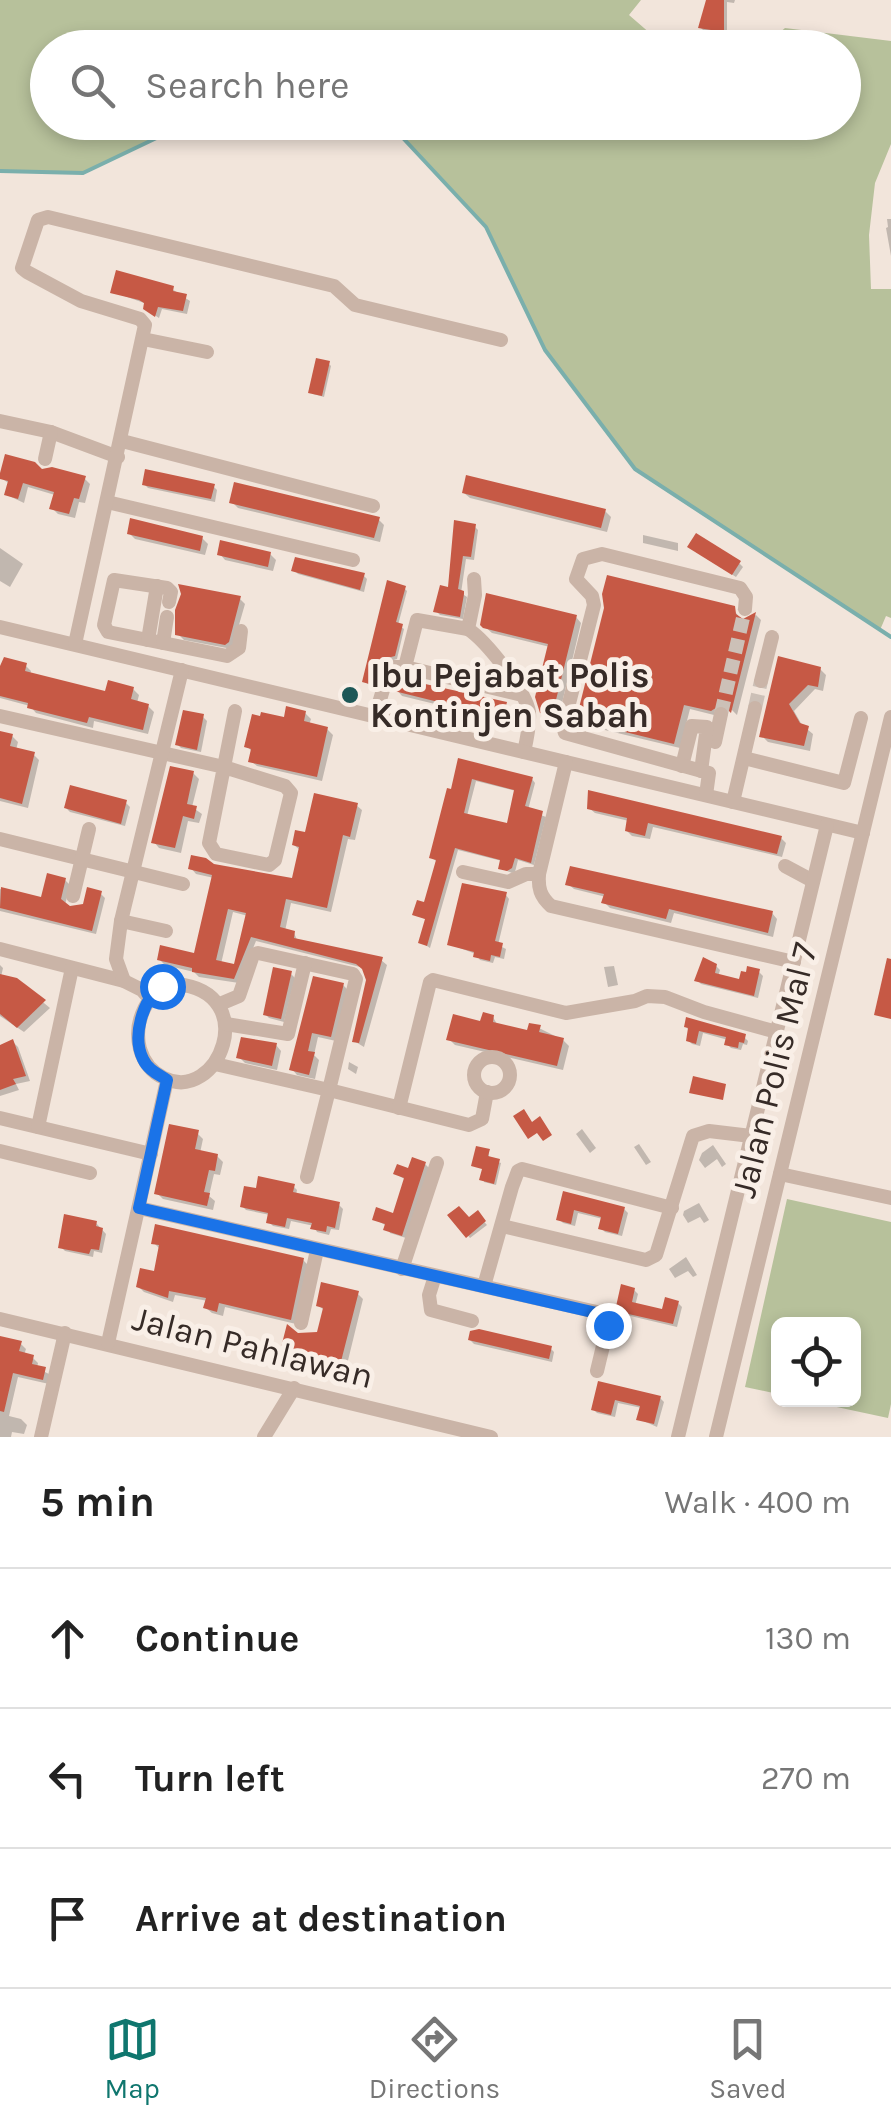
<!DOCTYPE html>
<meta charset="utf-8">
<style>
body{margin:0;font-family:Karla,sans-serif;background:#f6f6f6;color:#222}
.controls{position:absolute;right:30px;bottom:30px;display:grid;overflow:hidden;border-radius:15px;box-shadow:0 5px 15px #0003}
.controls button{width:90px;height:90px;display:grid;place-items:center;padding:0;border:0;border-bottom:2px solid #e0e0e0;background:#fff;color:#222;font:50px sans-serif}
.stop{position:absolute;width:30px;height:30px;margin:-22px;border:8px solid #1a73e8;border-radius:50%;background:#fff}
.stop.end{background:#1a73e8;border-color:#fff;box-shadow:0 2px 10px #0008}
.list{margin:0;padding:0;list-style:none}
h2{display:flex;justify-content:space-between;align-items:center;height:130px;margin:0;padding:0 40px;font-size:42px}
h2 small{font-size:32px;font-weight:400;color:#767676}
.list li{display:grid;grid-template-columns:65px 1fr auto;gap:30px;align-items:center;box-sizing:border-box;height:140px;padding:0 40px;border-top:2px solid #e0e0e0}
.list b{display:block;font-size:38px;white-space:nowrap}
.list em{font-size:32px;font-style:normal;color:#767676}
.icon{flex:none;width:55px;height:55px;fill:none;stroke:currentColor;stroke-width:2;stroke-linecap:round;stroke-linejoin:round}
.map{position:relative;flex:none;width:891px;height:1437px;overflow:hidden}
.search{position:absolute;background:#fff;box-shadow:0 5px 15px #0003;left:30px;right:30px;top:30px;height:110px;display:flex;align-items:center;gap:25px;box-sizing:border-box;padding:0 35px;border-radius:55px;color:#767676;font-size:38px}
.sheet{height:550px;background:#fff}
nav{display:flex;justify-content:space-around;align-items:center;box-sizing:border-box;height:140px;border-top:2px solid #e0e0e0;background:#fff;font-size:28px;color:#767676}
nav a{display:grid;justify-items:center;gap:5px}
nav .on{color:#0f766e}
.map>svg:first-child{display:block}
.green{fill:#b7c19b}
.shadow{fill:#0003;fill-rule:evenodd}
.lines{fill:none;stroke-linecap:round;stroke-linejoin:round}
.stream{stroke:#7aafac;stroke-width:4}
.building{fill:#c65945;fill-rule:evenodd}
.minor-tunnel{stroke:#ccc0b7;stroke-width:14;stroke-dasharray:14 7;stroke-linecap:butt}
.minor{stroke:#cab4a7;stroke-width:14}
.route{stroke:#1a73e8;stroke-width:12}
.poi-dot{fill:#1d5756;stroke:#f9efe7;stroke-width:4}
.labels{text-anchor:middle;stroke-width:10;stroke-linejoin:round;paint-order:stroke}
.poi-label{font-size:35px;font-weight:bold;fill:#362b27;stroke:#f9efe7;text-anchor:start}
.street-label{font-size:35px;fill:#362b27;stroke:#f9efe7}
</style>
<div class="map">
<svg width="891" height="1437" viewBox="0 0 891 1437">
<rect width="100%" height="100%" fill="#f2e5db"/>
<g class="green">
<path d="M0,0H641L629,15L659,41L714,47L48,48V122L190,123L83,173H10L0,171Z"/>
<path d="M785,28L891,41V144L875,183L869,235L871,289H891V618L886,616L880,630L635,469L545,350L486,227L388,123L844,122V48L763,47Z"/>
<path d="M787,1199L891,1222V1404L888,1418L804,1400H854V1324H778V1394L745,1387Z"/>
</g>
<g class="shadow">
<path d="M707,0H735L734,3L727,2V34L705,32L701,28Z"/>
<path d="M887,219H891V256L886,228L888,227Z"/>
<path d="M172,289L190,301L187,314L162,309L159,318L150,312L147,304L113,292Z"/>
<path d="M329,364L331,366L324,397L313,394L310,392Z"/>
<path d="M41,472L84,478L90,484L85,503L79,502L75,518L58,514L52,508L55,495L28,487L24,503L7,495L10,484L1,478Z"/>
<path d="M144,484L213,486L217,490L215,502L148,488Z"/>
<path d="M464,493L605,511L611,517L607,532L470,498Z"/>
<path d="M232,502L378,519L384,525L380,542L238,508Z"/>
<path d="M474,526L478,530L474,560L466,559L461,593L467,597L463,619L440,615L436,611L450,590Z"/>
<path d="M129,533L202,538L208,544L205,555L135,539Z"/>
<path d="M643,535L678,543V551L643,543Z"/>
<path d="M0,548L23,564L10,587L0,581Z"/>
<path d="M694,550L739,563L743,567L736,577Z"/>
<path d="M220,554H270L276,560L273,571L225,560Z"/>
<path d="M294,570L363,575L367,579L364,592L298,574Z"/>
<path d="M404,588L407,591L398,625L404,629L397,659L386,662L376,687L368,684L364,681Z"/>
<path d="M239,598L245,604L232,649L184,640L178,634Z"/>
<path d="M733,609L743,622L756,615L761,620L737,715L730,708L718,716L690,709L680,748L584,725L579,719Z"/>
<path d="M576,617L581,623L558,720L542,712L550,647L492,633L482,624Z"/>
<path d="M780,659L820,669L826,675L823,691L815,689L794,711L802,725L813,734L810,751L768,742L762,736Z"/>
<path d="M25,665L31,671L30,675L107,694L133,689L139,695L137,703L148,706L154,712L148,734L94,721L93,728L36,713L30,706L0,698V669Z"/>
<path d="M397,690L506,705L512,710L509,722L402,696Z"/>
<path d="M305,713L311,719L309,725L327,729L333,735L322,781L257,766L251,761L253,753L247,746Z"/>
<path d="M203,717L207,721L201,752L181,748L177,744Z"/>
<path d="M0,733L12,736L18,742L16,750L33,754L39,760L28,808L0,801Z"/>
<path d="M460,761L532,779L535,783L528,810L546,817L534,865L518,860L515,872L512,873L500,868L502,861L458,850L430,948L421,942L427,920L415,914L426,905L436,861L432,858ZM476,781L516,791L509,826L467,816Z"/>
<path d="M193,773L199,779L192,807L202,814L199,823L188,821L181,853L159,848L154,842Z"/>
<path d="M126,803L130,807L125,826L70,812L66,808Z"/>
<path d="M356,805L362,810L355,840L348,839L331,912L291,903L285,931L294,933L298,942L381,960L387,965L364,1047L354,1041L369,980L364,968L256,941L239,983L199,977L194,972L165,965L160,960L196,956L214,878L196,874L191,868L213,867L294,881L301,851L294,845ZM233,912L248,916L236,967L221,964Z"/>
<path d="M589,808L781,838L786,843L782,857L653,827L650,839L632,836L627,831L629,821L595,813Z"/>
<path d="M65,880L70,885L65,905L71,909L85,906L100,893L105,898L96,934L0,911V889L43,900Z"/>
<path d="M568,884L772,913L777,919L773,937L674,913L671,923L610,908L604,902L606,897L574,889Z"/>
<path d="M506,895L509,899L498,945L506,949L504,959L495,957L493,963L480,960L476,954L449,944Z"/>
<path d="M0,965L3,968L1,977L16,980L50,1008L24,1032L0,1016Z"/>
<path d="M614,966L618,985L608,987L604,967Z"/>
<path d="M716,966L720,970L718,977L741,982L759,972L763,976L758,998L701,984L697,980Z"/>
<path d="M291,974L295,978L284,1022L269,1018L265,1014Z"/>
<path d="M315,979L343,985L349,991L336,1041L318,1037L314,1055L319,1060L315,1079L297,1075L292,1069Z"/>
<path d="M493,1017L498,1026L529,1033L539,1028L563,1040L569,1046L563,1070L455,1045L449,1039Z"/>
<path d="M686,1027L744,1037L748,1041L747,1045L743,1044L741,1050L731,1048L727,1044L728,1040L703,1033L700,1046L692,1044L688,1040L690,1031Z"/>
<path d="M13,1042L18,1047L30,1081L16,1084L19,1090L0,1096V1048Z"/>
<path d="M276,1045L281,1051L277,1070L245,1063L239,1057Z"/>
<path d="M349,1062L358,1067L356,1074L348,1069Z"/>
<path d="M582,1129L596,1148L590,1153L576,1134Z"/>
<path d="M197,1133L203,1139L200,1153L217,1156L223,1162L220,1175L214,1174L209,1196L215,1201L213,1210L163,1199L157,1193Z"/>
<path d="M639,1144L651,1162L646,1165L634,1147Z"/>
<path d="M713,1145L726,1164L722,1167L717,1159L705,1168L699,1160L702,1153Z"/>
<path d="M489,1152V1159L501,1163L496,1185L484,1182V1169L474,1165Z"/>
<path d="M425,1164L429,1168L406,1238L390,1233L387,1226L374,1219L395,1216L406,1180L396,1174Z"/>
<path d="M293,1186L297,1190L296,1195L339,1205L343,1209L339,1230L331,1229L329,1235L317,1232L314,1226L291,1221L289,1229L273,1226L269,1222L270,1215L246,1210L242,1206L258,1191Z"/>
<path d="M565,1194L624,1209L628,1213L622,1236L605,1232L601,1228L603,1219L578,1213L575,1226L563,1223L559,1219Z"/>
<path d="M699,1203L709,1220L704,1223L700,1217L688,1223L683,1215L684,1211Z"/>
<path d="M477,1214L487,1225L470,1238L451,1216L469,1221Z"/>
<path d="M96,1223L106,1234L102,1253L94,1251L93,1257L65,1251L61,1247Z"/>
<path d="M154,1243L303,1260L309,1266L296,1324L225,1307L223,1316L212,1313L206,1308L208,1301L175,1295L173,1302L144,1292L139,1287L156,1274L161,1250Z"/>
<path d="M686,1257L697,1275L693,1277L688,1271L675,1278L669,1269Z"/>
<path d="M634,1290L638,1294L635,1306L664,1312L678,1303L682,1307L677,1327L622,1314L618,1310Z"/>
<path d="M357,1293L363,1299L343,1381L286,1368L280,1362L297,1336L319,1334L325,1311L318,1305Z"/>
<path d="M470,1340L550,1348L554,1352L552,1362L474,1344Z"/>
<path d="M0,1342L20,1343L26,1349L24,1355L32,1357L38,1363L37,1368L51,1375L49,1384L18,1377L9,1416L21,1419L27,1425L24,1434L12,1432L11,1437H0Z"/>
<path d="M600,1384L660,1398L664,1402L657,1427L639,1419L642,1408L618,1403L615,1417L597,1413L593,1409Z"/>
</g>
<g class="lines">
<g class="stream">
<path d="M388,122L486,227L545,350L635,469L891,637"/>
<path d="M0,171L83,173L190,122"/>
</g>
</g>
<g class="building">
<path d="M706,0H724V32L698,28Z"/>
<path d="M116,270L174,286L173,291L187,294L183,311L158,307L155,317L143,309L144,303L139,300L110,293Z"/>
<path d="M316,358L330,361L322,396L308,393Z"/>
<path d="M5,454L35,462L42,469L52,467L86,476L79,499L74,498L69,514L49,509L54,492L23,483L18,499L4,495L8,481L0,479V473Z"/>
<path d="M145,469L215,484L211,499L142,485Z"/>
<path d="M466,475L606,509L601,528L462,493Z"/>
<path d="M234,482L380,517L374,538L229,503Z"/>
<path d="M130,518L203,536L200,551L127,534Z"/>
<path d="M454,520L476,524L471,557L463,556L458,589L464,591V594L460,617L433,612L440,585L448,587Z"/>
<path d="M696,533L741,561L732,575L687,547Z"/>
<path d="M220,540L271,552L268,567L217,555Z"/>
<path d="M295,557L365,573L360,590L291,571Z"/>
<path d="M607,575L735,606L736,614L743,619L756,612L731,713L722,704L711,711L684,705L674,744L576,720L604,608L602,594Z"/>
<path d="M387,580L406,586L396,622L403,624L395,656L383,659L373,685L362,682Z"/>
<path d="M178,584L241,596L229,642L225,645L175,635V610L181,594Z"/>
<path d="M486,593L577,615L552,716L540,713L535,697L548,644L483,628L480,625Z"/>
<path d="M778,656L821,667L818,687L808,685L789,704L800,723L809,726L804,746L759,737Z"/>
<path d="M4,657L27,663L25,671L105,691L108,680L134,687L131,699L149,704L143,730L89,717L87,723L27,708L28,703L0,696V666Z"/>
<path d="M398,678L507,702L503,718L394,691Z"/>
<path d="M286,706L306,711L304,721L328,727L317,777L248,762L251,749L244,747L252,714L260,716L261,712L284,717Z"/>
<path d="M183,710L204,714L197,750L175,745Z"/>
<path d="M0,731L13,734L10,746L35,752L22,804L0,798Z"/>
<path d="M458,758L533,777L525,806L543,811L531,863L515,858L512,868L507,871L498,869L500,860L455,848L427,946L418,943L425,919L412,915L417,900L424,902L436,860L429,858L447,788L451,789ZM472,779L514,790L507,823L464,813Z"/>
<path d="M170,766L194,771L187,804L197,806L194,819L183,816L175,848L151,843Z"/>
<path d="M70,785L127,800L121,824L64,808Z"/>
<path d="M588,790L782,836L777,854L648,823L645,836L625,831L627,818L587,809Z"/>
<path d="M314,793L358,803L350,837L343,835L327,908L286,899L280,927L295,931L294,938L383,957L359,1043L352,1042L366,980L362,969L356,964L251,937L234,979L192,972V968L157,960L160,945L194,953L212,875L188,869L191,855L206,858L214,864L292,878L299,847L292,845L295,830L305,832ZM228,909L246,913L234,964L216,960Z"/>
<path d="M570,866L773,911L768,933L669,909L666,919L601,903L604,894L565,885Z"/>
<path d="M47,873L66,878L61,899L70,906L83,904L87,887L102,891L92,931L0,908L1,887L41,897Z"/>
<path d="M462,883L507,892L495,941L503,943L500,957L491,955L490,961L473,957L474,952L447,945Z"/>
<path d="M703,957L717,964L715,973L739,979L741,971L746,972L747,966L760,969L754,996L694,981Z"/>
<path d="M887,958L891,959V1019L874,1015Z"/>
<path d="M273,967L292,971L281,1019L263,1015Z"/>
<path d="M0,974L17,978L46,1000L17,1028L0,1014Z"/>
<path d="M313,976L344,983L331,1037L312,1033L308,1051L315,1052L309,1075L289,1070Z"/>
<path d="M483,1012L494,1015L493,1022L527,1030L529,1023L541,1025L539,1032L564,1038L557,1066L446,1040L453,1014L480,1021Z"/>
<path d="M686,1017L746,1034L744,1043L739,1042L738,1048L724,1045L726,1037L699,1031L696,1044L686,1041L688,1028L684,1027Z"/>
<path d="M241,1037L277,1043L272,1066L236,1058Z"/>
<path d="M13,1039L26,1076L13,1079L16,1084L0,1090V1045Z"/>
<path d="M693,1076L726,1084L723,1100L689,1093Z"/>
<path d="M524,1109L532,1122L540,1116L552,1135L543,1141L537,1133L528,1139L513,1116Z"/>
<path d="M169,1124L199,1130L195,1149L218,1154L215,1171L209,1170L204,1192L210,1193L207,1206L154,1194Z"/>
<path d="M476,1146L490,1149L488,1156L500,1159L494,1184L479,1180L482,1169L471,1166Z"/>
<path d="M412,1157L426,1162L402,1236L383,1230L385,1224L372,1220L376,1207L393,1213L404,1178L393,1174L397,1164L408,1168Z"/>
<path d="M258,1176L295,1184L293,1192L340,1202L335,1228L327,1226L326,1232L310,1229L312,1223L287,1218L285,1227L266,1223L268,1213L240,1207L244,1186L256,1188Z"/>
<path d="M563,1191L625,1207L618,1234L598,1229L601,1217L574,1210L571,1224L556,1220Z"/>
<path d="M459,1206L469,1217L478,1210L486,1221L466,1238L447,1215Z"/>
<path d="M64,1214L97,1221L96,1226L103,1228L99,1250L91,1249L89,1254L58,1248Z"/>
<path d="M155,1224L304,1258L291,1320L219,1303L217,1312L203,1308L206,1298L169,1291L168,1298L136,1287L140,1268L154,1271L159,1245L151,1244Z"/>
<path d="M321,1282L359,1291L337,1377L277,1363L287,1324L298,1333L317,1332L323,1308L316,1306Z"/>
<path d="M621,1284L635,1288L632,1302L662,1309L665,1297L679,1301L673,1324L615,1311Z"/>
<path d="M479,1329L552,1346L549,1359L468,1340L470,1331Z"/>
<path d="M0,1336L22,1341L19,1351L34,1355L32,1364L46,1367L43,1380L13,1373L4,1412L0,1411Z"/>
<path d="M598,1381L661,1396L654,1424L636,1420L640,1406L615,1400L611,1415L591,1410Z"/>
</g>
<g class="lines">
<g class="minor-tunnel">
<path d="M755,708L761,681"/>
<path d="M721,714L745,609"/>
</g>
<g class="minor">
<path d="M143,339L207,352"/>
<path d="M0,421L51,432L118,457"/>
<path d="M122,441L373,506"/>
<path d="M45,459L51,432"/>
<path d="M107,502L353,560"/>
<path d="M474,579L475,595L468,629C486,641 526,691 529,712C530,725 527,739 524,752"/>
<path d="M167,617L163,643L108,632L104,625L114,580L167,588L171,592L169,602"/>
<path d="M0,627L863,833"/>
<path d="M148,640L157,586"/>
<path d="M163,643L227,656L239,648L241,631"/>
<path d="M75,644L145,325L140,319L81,301L27,272L22,268L38,220L48,217L334,286L355,305L501,340"/>
<path d="M405,667L522,695"/>
<path d="M761,681L772,637"/>
<path d="M0,716L224,767L209,843L216,854L269,865L275,860L291,793L285,786L224,767L235,711"/>
<path d="M375,716L390,667H405L417,620L468,629"/>
<path d="M715,742L721,714"/>
<path d="M744,758L844,783L861,718"/>
<path d="M566,762L539,874C538,888 540,896 551,906L794,962"/>
<path d="M682,766L692,726L707,727L701,771"/>
<path d="M706,795L709,773L565,733L563,727L594,605L592,596L576,579L583,559L602,554L740,588L746,597L745,609"/>
<path d="M733,802L755,708"/>
<path d="M0,839L183,884"/>
<path d="M785,866L813,881"/>
<path d="M463,872L508,882L526,874H539"/>
<path d="M73,896L89,829"/>
<path d="M121,921L166,931"/>
<path d="M0,949L124,981L142,990L150,999"/>
<path d="M124,981L116,959L121,921L182,670"/>
<path d="M177,984C263,993 218,1105 164,1078C151,1072 144,1063 140,1049C133,1022 147,988 177,984Z"/>
<path d="M220,1004L239,996L253,955L258,953L353,974L356,979L329,1090L469,1125L482,1119L487,1092"/>
<path d="M226,1024L288,1034L305,963"/>
<circle cx="492" cy="1075" r="18"/>
<path d="M215,1064L329,1090L307,1177"/>
<path d="M399,1108L430,982L433,980L566,1013L635,1001L647,996L665,997L704,1012L777,1032"/>
<path d="M0,1118L151,1154"/>
<path d="M38,1127L72,968"/>
<path d="M0,1151L90,1173"/>
<path d="M780,1174L891,1198"/>
<path d="M139,1208L601,1313L608,1325L597,1371"/>
<path d="M502,1226L646,1260L656,1255L693,1136L709,1131L751,1136"/>
<path d="M402,1269L437,1163"/>
<path d="M435,1276L429,1295L431,1310L472,1321"/>
<path d="M484,1286L512,1187L518,1171L522,1169L672,1208"/>
<path d="M0,1319L491,1437"/>
<path d="M301,1323L317,1250"/>
<path d="M108,1343L167,1080"/>
<path d="M41,1437L65,1333"/>
<path d="M264,1437L294,1388"/>
<path d="M678,1437L827,825"/>
<path d="M716,1437L891,717"/>
</g>
</g>
<g class="lines">
<path class="route" d="M162,986C142,1000 132,1037 143,1059C148,1070 158,1074 167,1080L139,1208L601,1314L608,1325"/>
</g>
<circle class="poi-dot" cx="350" cy="695" r="10"/>
<g class="labels">
<g class="poi-label">
<text x="370" y="687">Ibu Pejabat Polis<tspan x="370" dy="40">Kontinjen Sabah</tspan></text>
</g>
<g class="street-label">
<text transform="translate(774 1070) rotate(-76)" y="12">Jalan Polis Mal 7</text>
<text transform="translate(253 1347) rotate(14)" y="12">Jalan Pahlawan</text>
</g>
</g>
</svg>
<div class="controls">
<button><svg class="icon" aria-label="locate" viewBox="0 0 24 24"><circle cx="12" cy="12" r="6"/><path d="M12 2v4M12 18v4M2 12h4M18 12h4"/></svg></button>
</div>
<div class="stop" style="left:162px;top:986px"></div>
<div class="stop end" style="left:608px;top:1325px"></div>
<div class="search"><svg class="icon" aria-label="search" viewBox="0 0 24 24"><circle cx="10" cy="10" r="6"/><path d="M15 15l6 6"/></svg>Search here</div>
</div>
<section class="sheet">
<h2>5 min<small>Walk · 400 m</small></h2>
<ul class="list">
<li><svg class="icon" aria-label="ahead" viewBox="0 0 24 24"><path d="M12 20V5M6 11l6-6 6 6"/></svg><div><b>Continue</b></div><em>130 m</em></li>
<li><svg class="icon" aria-label="left" viewBox="0 0 24 24"><path d="M17 20v-9H6M10 6l-5 5 5 5"/></svg><div><b>Turn left</b></div><em>270 m</em></li>
<li><svg class="icon" aria-label="arrive" viewBox="0 0 24 24"><path d="M6 21V4h12l-3 4 3 4H6"/></svg><div><b>Arrive at destination</b></div></li>
</ul>
</section>
<nav>
<a class="on"><svg class="icon" aria-label="map" viewBox="0 0 24 24"><path d="M3 6l6-2 6 2 6-2v14l-6 2-6-2-6 2zM9 4v14M15 6v14"/></svg>Map</a>
<a><svg class="icon" aria-label="directions" viewBox="0 0 24 24"><path d="M12 3l9 9-9 9-9-9zM9 14v-3h6M13 9l2 2-2 2"/></svg>Directions</a>
<a><svg class="icon" aria-label="saved" viewBox="0 0 24 24"><path d="M7 4h10v16l-5-4-5 4z"/></svg>Saved</a>
</nav>
